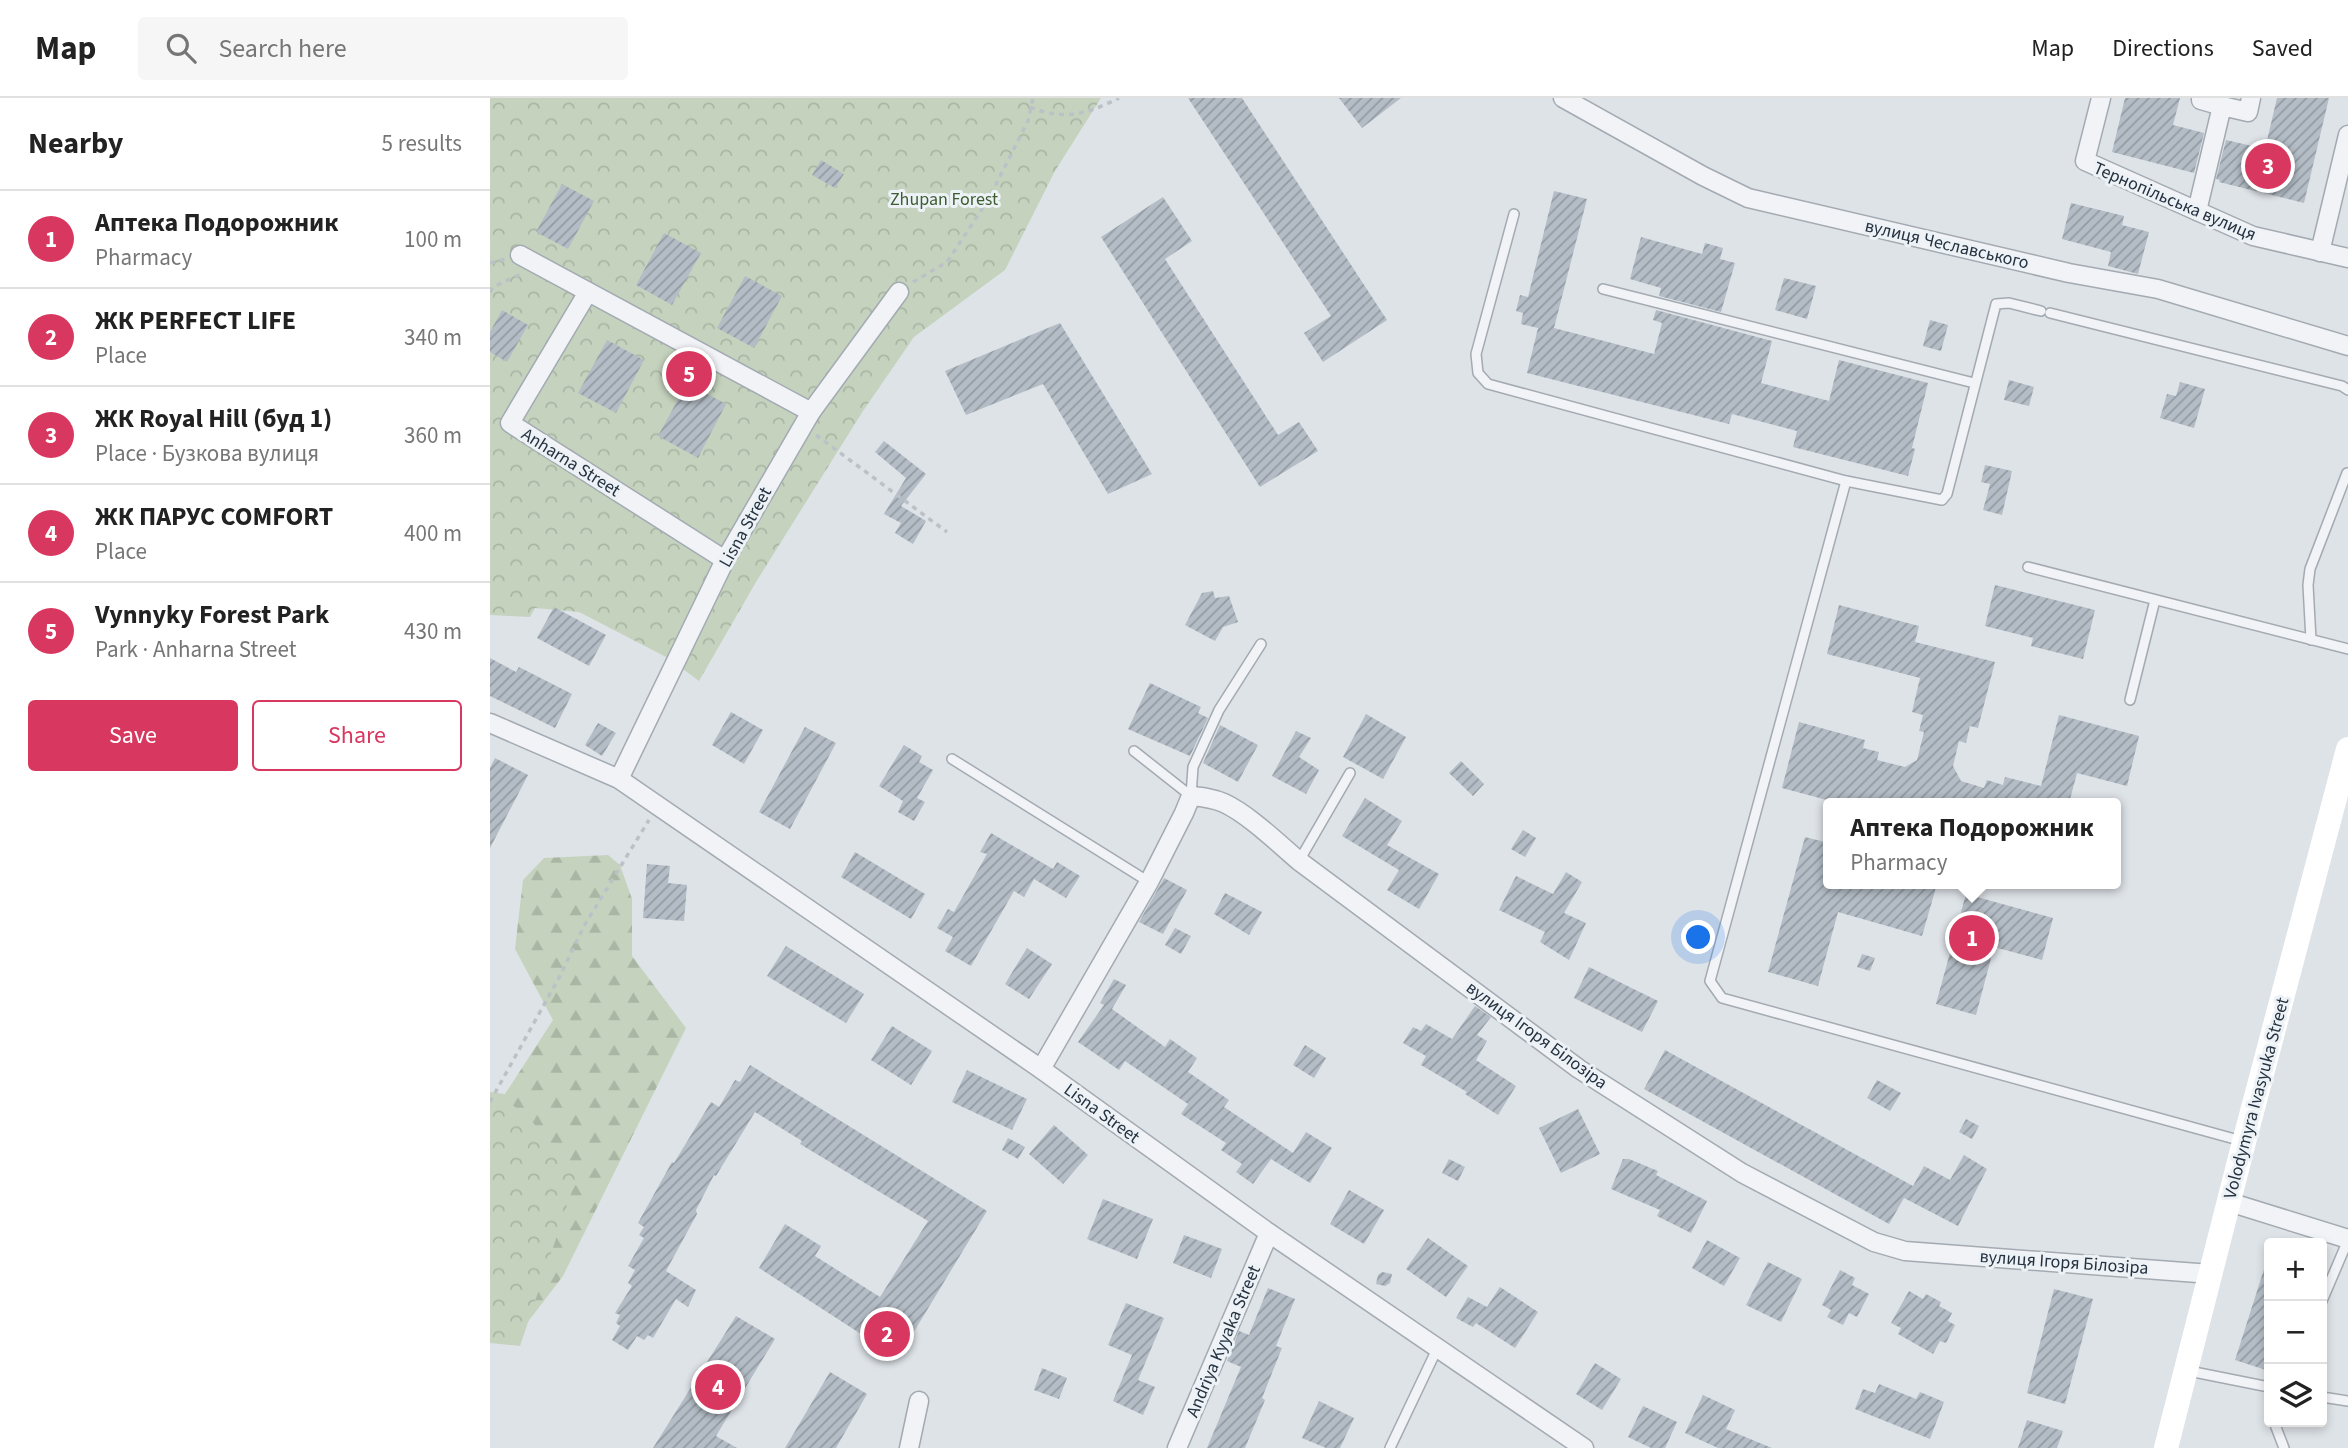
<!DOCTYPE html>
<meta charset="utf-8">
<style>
body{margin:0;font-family:"Source Sans 3",sans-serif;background:#f6f6f6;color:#222}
.controls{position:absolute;right:21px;bottom:21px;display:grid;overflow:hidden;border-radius:7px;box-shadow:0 4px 10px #0003}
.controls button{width:63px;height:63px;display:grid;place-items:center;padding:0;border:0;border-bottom:2px solid #e0e0e0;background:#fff;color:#222;font:35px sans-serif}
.you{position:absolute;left:1209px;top:840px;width:24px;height:24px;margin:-18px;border:5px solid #fff;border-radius:50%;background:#1a73e8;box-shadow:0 0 0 10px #1a73e833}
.badge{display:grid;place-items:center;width:46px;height:46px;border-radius:50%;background:#d83860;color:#fff;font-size:23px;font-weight:700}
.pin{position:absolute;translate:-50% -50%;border:4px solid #fff;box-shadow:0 2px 7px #0006}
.popup{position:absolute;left:1333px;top:700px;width:298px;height:91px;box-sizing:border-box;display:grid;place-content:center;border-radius:7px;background:#fff;filter:drop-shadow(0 2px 5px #0005);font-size:23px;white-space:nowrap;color:#767676}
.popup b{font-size:26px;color:#222}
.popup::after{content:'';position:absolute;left:50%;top:100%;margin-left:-14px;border:14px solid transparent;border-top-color:#fff}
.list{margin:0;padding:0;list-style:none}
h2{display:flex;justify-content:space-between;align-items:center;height:91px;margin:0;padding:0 28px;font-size:30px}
h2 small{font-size:23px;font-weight:400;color:#767676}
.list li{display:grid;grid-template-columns:46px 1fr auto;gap:21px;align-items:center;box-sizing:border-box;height:98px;padding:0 28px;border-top:2px solid #e0e0e0}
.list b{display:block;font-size:26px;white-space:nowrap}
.list p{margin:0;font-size:23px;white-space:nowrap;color:#767676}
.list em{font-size:23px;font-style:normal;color:#767676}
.actions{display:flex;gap:14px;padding:21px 28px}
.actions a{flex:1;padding:16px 0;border:2px solid #d83860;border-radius:7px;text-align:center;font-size:24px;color:#d83860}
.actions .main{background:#d83860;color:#fff}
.icon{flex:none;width:38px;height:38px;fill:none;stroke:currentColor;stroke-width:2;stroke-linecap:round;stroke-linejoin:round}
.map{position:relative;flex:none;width:1858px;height:1350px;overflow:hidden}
header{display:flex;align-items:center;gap:42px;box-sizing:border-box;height:98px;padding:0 35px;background:#fff;border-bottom:2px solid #e0e0e0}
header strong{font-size:33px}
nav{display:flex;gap:38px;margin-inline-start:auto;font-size:24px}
.search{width:490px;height:63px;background:#f6f6f6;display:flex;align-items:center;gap:18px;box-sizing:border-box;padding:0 24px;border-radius:7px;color:#767676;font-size:26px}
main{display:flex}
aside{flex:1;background:#fff}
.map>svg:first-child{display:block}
.forest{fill:url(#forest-firs)}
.park{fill:url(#park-crowns)}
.building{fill:url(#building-hatch)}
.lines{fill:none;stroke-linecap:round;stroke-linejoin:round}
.service-casing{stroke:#a3aab2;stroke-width:12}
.minor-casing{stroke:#a3aab2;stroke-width:21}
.path{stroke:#bcc1c7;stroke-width:3.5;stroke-dasharray:5 5;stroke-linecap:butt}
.service{stroke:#f1f3f6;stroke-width:9}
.minor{stroke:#f1f3f6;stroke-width:18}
.secondary{stroke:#fff;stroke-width:24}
.labels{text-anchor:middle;stroke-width:6;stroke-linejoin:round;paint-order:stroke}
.park-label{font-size:18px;fill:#3e5d32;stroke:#edf2f6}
.street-label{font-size:18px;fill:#263240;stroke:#edf2f6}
</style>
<header>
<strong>Map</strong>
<div class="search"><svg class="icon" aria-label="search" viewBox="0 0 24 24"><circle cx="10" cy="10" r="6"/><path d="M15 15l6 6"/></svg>Search here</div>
<nav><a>Map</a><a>Directions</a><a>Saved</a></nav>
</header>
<main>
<aside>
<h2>Nearby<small>5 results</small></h2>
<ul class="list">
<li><span class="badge">1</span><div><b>Аптека Подорожник</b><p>Pharmacy</p></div><em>100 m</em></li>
<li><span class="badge">2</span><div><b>ЖК PERFECT LIFE</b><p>Place</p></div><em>340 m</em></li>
<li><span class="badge">3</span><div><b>ЖК Royal Hill (буд 1)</b><p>Place · Бузкова вулиця</p></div><em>360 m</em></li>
<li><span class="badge">4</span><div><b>ЖК ПАРУС COMFORT</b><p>Place</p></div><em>400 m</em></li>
<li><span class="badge">5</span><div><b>Vynnyky Forest Park</b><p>Park · Anharna Street</p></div><em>430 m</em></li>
</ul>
<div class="actions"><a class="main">Save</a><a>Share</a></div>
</aside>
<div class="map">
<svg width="1858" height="1350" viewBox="0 0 1858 1350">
<defs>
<pattern id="forest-firs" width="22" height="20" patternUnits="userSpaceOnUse" patternTransform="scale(1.75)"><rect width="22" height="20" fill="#c5d3be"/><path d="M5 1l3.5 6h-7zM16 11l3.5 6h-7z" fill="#a9b6a4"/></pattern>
<pattern id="park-crowns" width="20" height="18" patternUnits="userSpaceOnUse" patternTransform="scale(1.75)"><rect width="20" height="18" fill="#c5d3be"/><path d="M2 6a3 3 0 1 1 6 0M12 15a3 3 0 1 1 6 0" fill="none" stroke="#a9b6a4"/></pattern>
<pattern id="building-hatch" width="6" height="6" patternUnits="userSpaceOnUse" patternTransform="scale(1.75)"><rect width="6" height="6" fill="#b4bdc6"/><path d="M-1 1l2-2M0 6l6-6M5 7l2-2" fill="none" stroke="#929aa2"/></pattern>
</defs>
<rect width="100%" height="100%" fill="#dee3e8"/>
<path class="forest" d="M118,757L130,767L142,801V858L196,930L73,1178L37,1225L0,1226V994L15,996L63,922L25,851L33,782L54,760Z"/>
<g class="park">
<path d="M0,0H611L565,73L515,172L424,239L373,313L266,484L209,583L178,560L89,514L45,510L40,519L0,517Z"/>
<path d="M0,994L35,1015L87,1078L30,1248L0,1245Z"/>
</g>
<g class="building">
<path d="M698,0H752L897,222L833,264L814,235L841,218Z"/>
<path d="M849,0H911L872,30Z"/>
<path d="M1635,0H1690L1683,27L1714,35L1704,75L1622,54Z"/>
<path d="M1787,0H1839L1814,105L1729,84L1730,82L1726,81L1736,42L1775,51Z"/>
<path d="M331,62L354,76L345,90L322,77Z"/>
<path d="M72,86L104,103L78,151L46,134Z"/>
<path d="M1064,93L1097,101L1064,230L1164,256L1172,225L1163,222L1166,212L1282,243L1271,285L1339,303L1349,262L1438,285L1422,350L1425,351L1418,378L1303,349L1307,333L1242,316L1239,326L1037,275L1048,230L1031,226L1033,215L1026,213L1030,197L1038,199Z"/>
<path d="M673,99L702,143L675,161L788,337L809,324L828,353L770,389L611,139Z"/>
<path d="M1581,105L1634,118L1632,127L1659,134L1648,176L1618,168L1621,154L1572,141Z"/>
<path d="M174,135L211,155L182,207L146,187Z"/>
<path d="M1151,139L1212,156L1215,145L1233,150L1230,161L1245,165L1231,214L1169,198L1171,190L1140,181Z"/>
<path d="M255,178L292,198L264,250L227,230Z"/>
<path d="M1294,180L1326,188L1317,221L1285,212Z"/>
<path d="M12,212L38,227L17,264L0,254V234Z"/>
<path d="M1440,222L1458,227L1451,253L1433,248Z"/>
<path d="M570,225L662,376L618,396L553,286L476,317L455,273Z"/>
<path d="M117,242L154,262L126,315L88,295Z"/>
<path d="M1519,282L1544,289L1539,308L1514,302Z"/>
<path d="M1690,284L1715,291L1704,330L1670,320L1677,296L1686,298Z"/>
<path d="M197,285L236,306L208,360L168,338Z"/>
<path d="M394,343L436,376L411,408L436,423L423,446L405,435L411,425L394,416L416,380L385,354Z"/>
<path d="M1495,367L1522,373L1512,417L1493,412L1500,386L1491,384Z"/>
<path d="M1505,487L1605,512L1593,561L1541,548L1543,540L1495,528Z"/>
<path d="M723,493L725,500L739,498L748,524L733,529L725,543L695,527L712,495Z"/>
<path d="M1349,507L1429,528L1425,544L1505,564L1488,630L1480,628L1476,645L1469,643L1463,668L1471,683L1494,690L1497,682L1513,687L1515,679L1551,688L1569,617L1649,638L1637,688L1587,675L1579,705H1348L1292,690L1309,624L1375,642L1373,650L1389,654L1387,662L1415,669L1427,662L1434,634L1429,633L1433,617L1422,614L1430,580L1337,556Z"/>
<path d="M64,509L116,537L99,568L47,540Z"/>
<path d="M0,560L26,574L29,569L82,596L65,630L0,598Z"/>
<path d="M660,585L711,609L708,615L718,620L700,658L638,631Z"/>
<path d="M241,614L273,632L254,666L222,647Z"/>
<path d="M876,616L916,639L893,681L853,659Z"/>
<path d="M108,625L126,635L112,658L95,647Z"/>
<path d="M730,627L768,647L748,684L713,665Z"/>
<path d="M315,629L346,645L300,731L269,714Z"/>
<path d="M806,633L821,640L809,659L829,672L816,696L782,678Z"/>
<path d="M414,647L432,658L429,664L443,672L427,700L435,704L424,723L408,714L413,703L389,688Z"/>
<path d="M5,660L38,677L0,750V670Z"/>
<path d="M971,663L994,686L983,698L959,675Z"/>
<path d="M875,700L912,723L897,747L949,776L929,811L897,792L909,772L852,738Z"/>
<path d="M1033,732L1046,740L1035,759L1021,751Z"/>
<path d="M501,735L563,771L567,764L590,778L576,800L544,781L534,799L524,793L481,868L455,853L463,839L447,830L458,811L464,814L497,756L490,754Z"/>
<path d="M1315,739L1339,745V786H1447L1432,838L1348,814L1328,888L1278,874Z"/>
<path d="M365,754L435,796L421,821L351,779Z"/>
<path d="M157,766L180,768L178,785L197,787L194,823L153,820Z"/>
<path d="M1076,774L1092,784L1074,815L1096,825L1079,862L1050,844L1055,834L1009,812L1026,778L1063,796Z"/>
<path d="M674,780L697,792L673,836L649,824Z"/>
<path d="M735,795L772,814L759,837L724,816Z"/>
<path d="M1476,796L1563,820L1552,862L1504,849L1486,917L1446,906Z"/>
<path d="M685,830L701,838L691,856L675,847Z"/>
<path d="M296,848L374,896L356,925L277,878Z"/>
<path d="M537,850L562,866L539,901L515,886Z"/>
<path d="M1372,856L1385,860L1380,873L1367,869Z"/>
<path d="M1099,869L1168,903L1152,934L1084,900Z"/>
<path d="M624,881L636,887L622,911L675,949L680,941L707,960L698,974L739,1002L734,1009L803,1055L816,1034L842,1050L820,1085L781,1061L763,1086L746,1074L752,1066L731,1052L736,1045L691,1016L698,1006L635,963L629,972L588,944L614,907L610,905Z"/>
<path d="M985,908L1001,919L987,937L997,943L986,962L1026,988L1008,1017L975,996L977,994L931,967L936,958L913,945L923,929L931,933L936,926L962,941Z"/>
<path d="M402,928L442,953L421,987L381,962Z"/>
<path d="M815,947L836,960L824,980L803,967Z"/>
<path d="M1175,952L1423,1088L1434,1068L1460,1082L1474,1057L1497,1071L1468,1128L1414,1100L1399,1126L1154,991Z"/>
<path d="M260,967L497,1113L408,1260L269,1170L295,1126L331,1148L325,1158L390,1199L438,1123L310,1046L312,1043L265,1014L226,1078L224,1077L206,1112L207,1116L176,1173L206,1192L198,1209L186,1201L163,1240L158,1237L154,1242L147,1238L138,1252L122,1242L130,1228L126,1225L130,1217L125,1215L142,1188L138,1185L145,1172L138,1168L154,1140L149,1137L154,1129L148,1125L182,1064L184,1065L221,1004L229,1009L245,982L250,984Z"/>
<path d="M477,972L537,1001L522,1032L462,1004Z"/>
<path d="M1387,982L1411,995L1400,1013L1377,1000Z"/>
<path d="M1088,1011L1110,1056L1071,1075L1049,1030Z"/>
<path d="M1476,1021L1489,1028L1482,1041L1469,1034Z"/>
<path d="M564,1027L598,1057L573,1086L539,1056Z"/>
<path d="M518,1040L535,1049L528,1061L512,1052Z"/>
<path d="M959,1061L975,1069L968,1083L952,1075Z"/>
<path d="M1133,1061H1139L1168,1073L1166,1077L1217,1103L1201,1135L1167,1118L1170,1112L1121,1091Z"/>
<path d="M859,1092L894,1112L874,1146L840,1126Z"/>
<path d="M613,1101L663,1121L647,1161L597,1141Z"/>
<path d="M694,1137L732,1151L721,1180L683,1165Z"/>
<path d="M938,1140L978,1168L956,1199L916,1171Z"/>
<path d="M1217,1142L1250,1160L1234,1188L1202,1170Z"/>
<path d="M1278,1164L1312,1181L1291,1224L1256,1207Z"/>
<path d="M1776,1165H1779V1273L1745,1262Z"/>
<path d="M1350,1172L1365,1180L1362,1187L1379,1196L1367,1219L1359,1215L1353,1227L1337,1219L1341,1212L1332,1207Z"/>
<path d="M892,1174L902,1176L900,1185L895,1188L886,1186L888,1177Z"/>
<path d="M1010,1189L1048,1214L1025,1250L986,1225L983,1229L966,1220L978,1199L997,1209Z"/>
<path d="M778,1190L805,1201L786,1248L792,1250L772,1300L775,1302L755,1350H717L751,1269L737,1263L749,1233L759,1237Z"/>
<path d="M1564,1191L1603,1201L1575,1306L1537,1295Z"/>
<path d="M1419,1193L1433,1201L1436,1196L1451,1204L1449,1208L1462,1215L1458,1223L1465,1227L1456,1245L1450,1243L1443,1256L1408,1236L1411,1230L1401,1225Z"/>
<path d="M636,1205L674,1220L648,1282L665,1289L653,1317L623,1303L642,1257L618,1247Z"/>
<path d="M246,1218L285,1241L226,1338L247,1350H163Z"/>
<path d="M1105,1265L1131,1281L1112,1312L1086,1296Z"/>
<path d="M552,1270L577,1280L569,1301L544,1292Z"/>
<path d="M340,1274L377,1296L346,1350H295Z"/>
<path d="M1389,1286L1426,1301L1430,1294L1454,1304L1440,1341L1365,1311L1373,1291L1385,1295Z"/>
<path d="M1213,1297L1245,1312L1236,1331L1282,1350H1228L1195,1335Z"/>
<path d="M829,1303L864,1320L850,1350H836L812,1340Z"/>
<path d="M1153,1308L1187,1324L1175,1350H1161L1138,1339Z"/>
<path d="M1537,1322L1573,1333L1567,1350H1528Z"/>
</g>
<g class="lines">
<g class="service-casing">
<g id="service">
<path d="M1024,116L986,256L988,275L998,286L1356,383L1452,402L1457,396L1506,206L1519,205L1551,213"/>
<path d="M1113,191L1484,285"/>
<path d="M1560,215L1852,288L1858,292"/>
<path d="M1356,383L1220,883L1232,900L1752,1043"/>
<path d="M1538,469L1858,551"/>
<path d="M1821,542L1818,487L1820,471L1857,375"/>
<path d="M1640,602L1665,502"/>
<path d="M644,653L701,698L703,669L729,612L771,546"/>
<path d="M462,661L659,784"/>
<path d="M809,763L860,675"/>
<path d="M1832,1203L1858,1142"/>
<path d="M1699,1273L1779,1289"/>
<path d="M1832,1299L1858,1303"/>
<path d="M1784,1324L1794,1350"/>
<path d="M900,1350L947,1251"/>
</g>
</g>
<g class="minor-casing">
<g id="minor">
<path d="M1073,0L1213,78L1258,100L1579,175L1668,191L1858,248"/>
<path d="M1611,0L1595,63L1763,138L1858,160"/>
<path d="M1711,0V2L1732,8"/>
<path d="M1707,113L1732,8L1758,14L1761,0"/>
<path d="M1830,154L1858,37"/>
<path d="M30,157L321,314"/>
<path d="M98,194L20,325L235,462"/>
<path d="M0,625L129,681L551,971L779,1135L1094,1350"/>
<path d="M129,681L235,462L321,314L409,194"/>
<path d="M551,971L659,784L694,715L701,698C712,699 723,700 734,705C758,716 788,745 809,763L1089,971L1252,1075L1384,1144L1415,1153L1721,1176"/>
<path d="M1739,1104L1858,1141"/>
<path d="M419,1350L429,1303"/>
<path d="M687,1350L779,1135"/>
</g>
</g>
<g class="path">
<path d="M540,9C574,23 597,16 629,0"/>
<path d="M0,165L15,161"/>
<path d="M423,184L457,164L498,102L538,23L543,0"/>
<path d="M0,194L3,189L31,176"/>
<path d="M326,337L457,434"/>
<path d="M0,1004L71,876L94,828L159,722"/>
</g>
<use href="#service" class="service"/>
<use href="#minor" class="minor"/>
<path class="secondary" d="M1676,1350L1754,1044L1858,651"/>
</g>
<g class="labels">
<g class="park-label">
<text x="454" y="107">Zhupan Forest</text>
</g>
<g class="street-label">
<text transform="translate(1685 103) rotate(23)" y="6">Тернопільська вулиця</text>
<text transform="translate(1457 146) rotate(13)" y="6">вулиця Чеславського</text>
<text transform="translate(81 364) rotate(32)" y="6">Anharna Street</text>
<text transform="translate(255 429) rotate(-61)" y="6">Lisna Street</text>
<text transform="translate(1047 937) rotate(36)" y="6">вулиця Ігоря Білозіра</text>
<text transform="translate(1766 1000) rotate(-75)" y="6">Volodymyra Ivasyuka Street</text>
<text transform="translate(612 1015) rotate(36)" y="6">Lisna Street</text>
<text transform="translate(1574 1164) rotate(4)" y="6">вулиця Ігоря Білозіра</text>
<text transform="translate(733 1243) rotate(-67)" y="6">Andriya Kyyaka Street</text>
</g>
</g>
</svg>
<div class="controls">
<button>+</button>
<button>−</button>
<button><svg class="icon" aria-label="layers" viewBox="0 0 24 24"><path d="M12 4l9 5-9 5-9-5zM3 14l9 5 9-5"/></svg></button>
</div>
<div class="you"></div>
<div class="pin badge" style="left:1482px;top:840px">1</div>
<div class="popup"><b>Аптека Подорожник</b>Pharmacy</div>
<div class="pin badge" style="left:397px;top:1236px">2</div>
<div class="pin badge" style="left:1778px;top:68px">3</div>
<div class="pin badge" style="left:228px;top:1289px">4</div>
<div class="pin badge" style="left:199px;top:276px">5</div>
</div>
</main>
